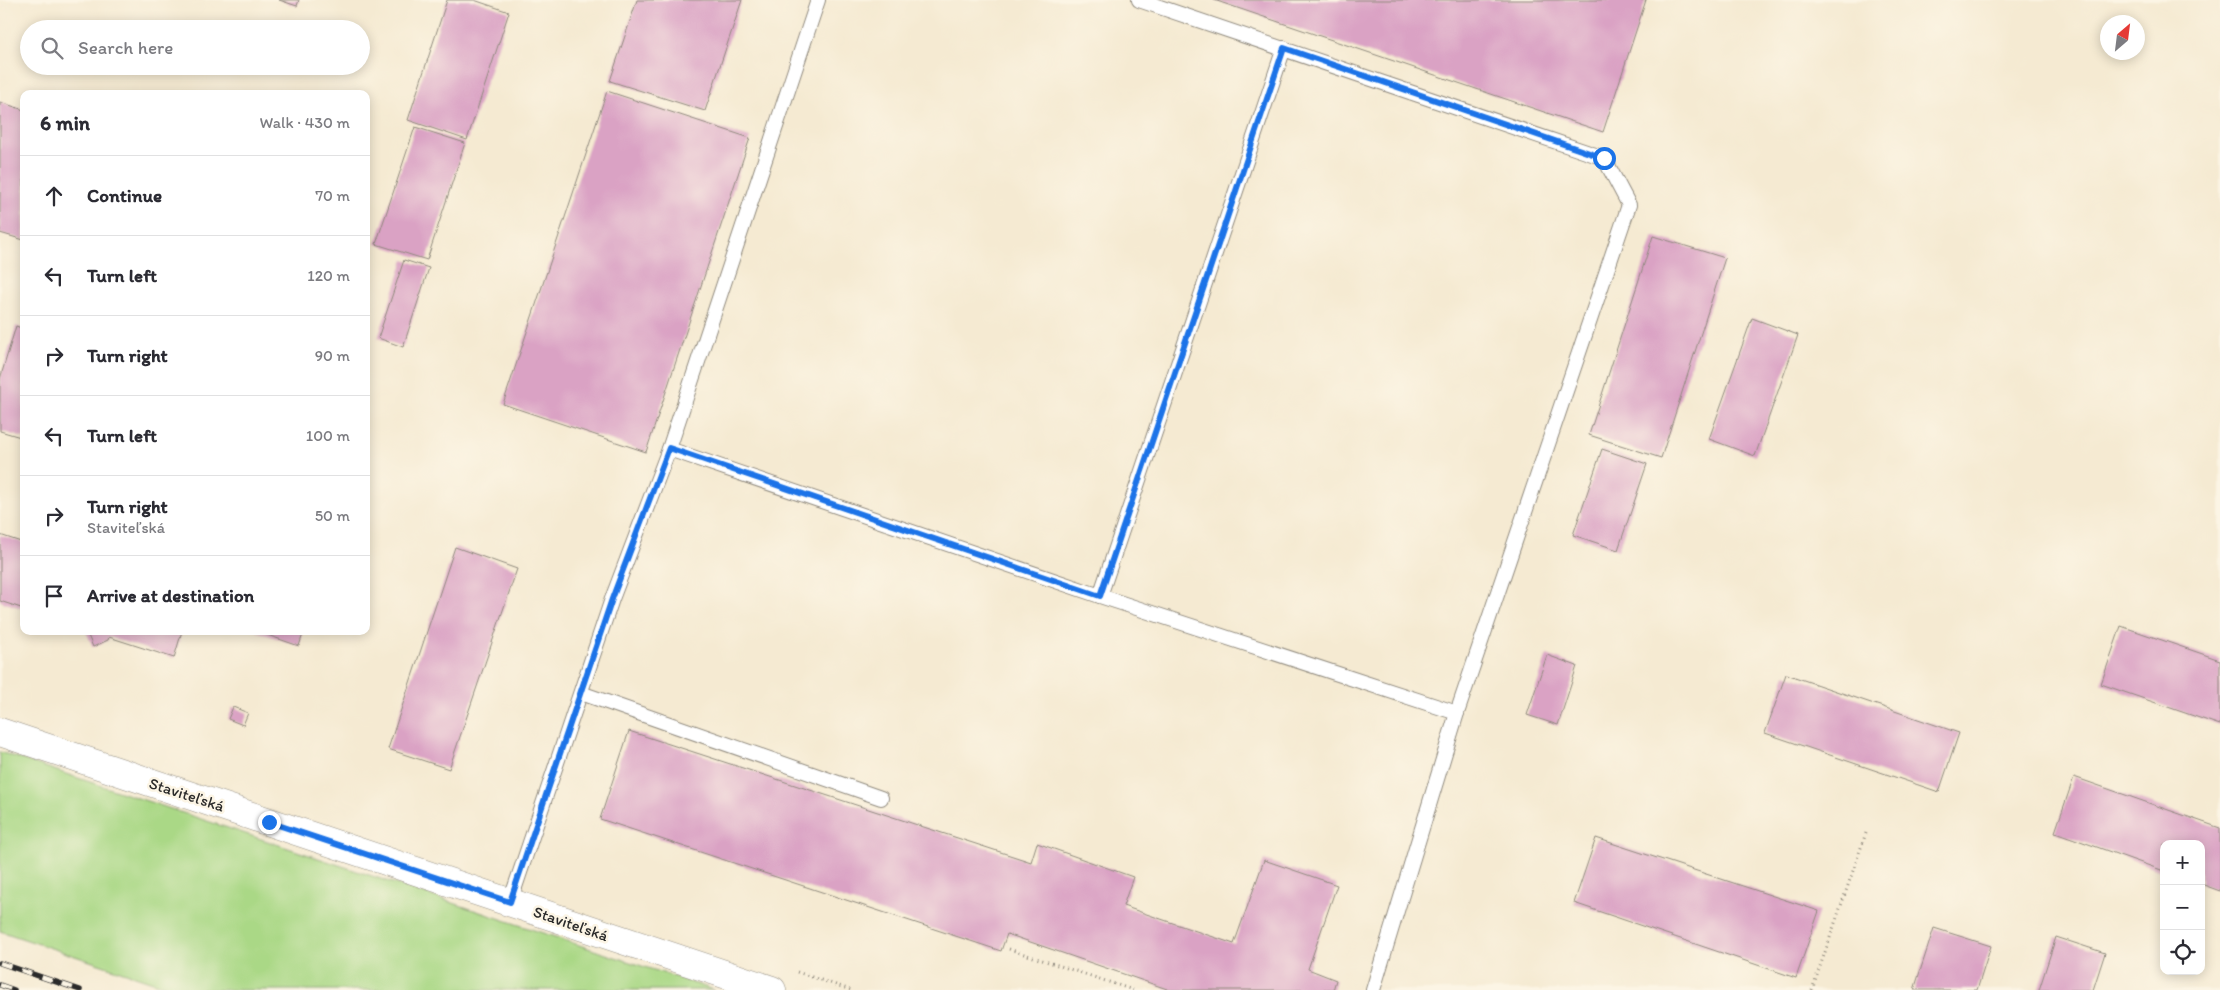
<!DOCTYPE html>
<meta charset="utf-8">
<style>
body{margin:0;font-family:Itim,sans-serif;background:#f7f7f7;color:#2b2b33}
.controls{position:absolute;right:15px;bottom:15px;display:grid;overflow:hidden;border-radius:10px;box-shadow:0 2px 12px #0003}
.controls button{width:45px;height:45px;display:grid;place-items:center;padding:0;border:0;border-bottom:1px solid #e1e1e2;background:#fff;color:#2b2b33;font:25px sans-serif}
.compass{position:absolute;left:2100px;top:15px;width:45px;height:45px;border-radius:50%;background:#fff;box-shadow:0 2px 12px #0003;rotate:28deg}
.stop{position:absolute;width:15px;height:15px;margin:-11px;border:4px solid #1a73e8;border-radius:50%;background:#fff}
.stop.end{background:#1a73e8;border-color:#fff;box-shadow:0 1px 5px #0008}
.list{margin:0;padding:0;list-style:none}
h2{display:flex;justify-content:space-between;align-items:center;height:65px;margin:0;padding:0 20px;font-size:21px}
h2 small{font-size:16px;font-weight:400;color:#7c7c81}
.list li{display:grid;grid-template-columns:32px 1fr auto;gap:15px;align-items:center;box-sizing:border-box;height:80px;padding:0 20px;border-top:1px solid #e1e1e2}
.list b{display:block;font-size:19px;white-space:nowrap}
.list p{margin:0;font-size:16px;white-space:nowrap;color:#7c7c81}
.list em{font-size:16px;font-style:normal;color:#7c7c81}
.icon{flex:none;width:28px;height:28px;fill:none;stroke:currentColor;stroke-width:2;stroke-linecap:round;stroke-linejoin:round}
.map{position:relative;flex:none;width:2220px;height:990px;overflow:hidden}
.search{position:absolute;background:#fff;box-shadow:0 2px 12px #0003;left:20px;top:20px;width:350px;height:55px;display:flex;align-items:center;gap:12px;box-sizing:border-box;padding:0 18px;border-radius:28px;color:#7c7c81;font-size:19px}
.panel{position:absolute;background:#fff;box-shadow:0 2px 12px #0003;left:20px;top:90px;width:350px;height:545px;border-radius:10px}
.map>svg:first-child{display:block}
.green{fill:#aad886;stroke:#6a8258}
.building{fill:#daa2c4}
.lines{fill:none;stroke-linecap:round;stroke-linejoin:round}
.service-casing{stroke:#908a7e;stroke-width:16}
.minor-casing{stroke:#908a7e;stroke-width:29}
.path{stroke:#908a7e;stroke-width:3;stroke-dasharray:1 4;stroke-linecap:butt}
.service{stroke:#fff;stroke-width:14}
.minor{stroke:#fff;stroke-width:28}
.rail-casing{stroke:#2b2b2b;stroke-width:5.5}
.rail{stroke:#fcf5e5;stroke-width:4;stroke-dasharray:11;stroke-linecap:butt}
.route{stroke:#1a73e8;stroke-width:6}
.labels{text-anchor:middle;stroke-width:5;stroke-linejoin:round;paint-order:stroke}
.street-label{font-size:16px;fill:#2b2b2b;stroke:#fcf5e5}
</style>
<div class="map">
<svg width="2220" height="990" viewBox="0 0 2220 990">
<rect width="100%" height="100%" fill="#fcf5e5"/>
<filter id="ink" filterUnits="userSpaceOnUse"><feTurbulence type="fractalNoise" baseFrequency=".02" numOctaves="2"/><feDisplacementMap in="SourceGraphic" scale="10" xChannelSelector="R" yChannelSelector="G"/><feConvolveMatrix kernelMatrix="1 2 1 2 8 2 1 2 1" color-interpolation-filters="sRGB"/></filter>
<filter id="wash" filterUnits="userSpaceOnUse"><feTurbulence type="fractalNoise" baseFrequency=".0096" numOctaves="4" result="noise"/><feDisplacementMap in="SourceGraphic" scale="20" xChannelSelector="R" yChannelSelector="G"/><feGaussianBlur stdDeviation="1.12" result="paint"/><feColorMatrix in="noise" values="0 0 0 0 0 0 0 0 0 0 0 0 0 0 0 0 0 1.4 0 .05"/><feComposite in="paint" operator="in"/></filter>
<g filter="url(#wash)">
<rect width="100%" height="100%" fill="#f5ead2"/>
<path class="green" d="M0,752L714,990H177L0,931Z"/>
<g id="blocks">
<g class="building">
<path d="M279,0H299L297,6Z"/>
<path d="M447,0H474L509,12L467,140L408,120Z"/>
<path d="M637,0H742L705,111L610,81Z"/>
<path d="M1214,0H1646L1603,132Z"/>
<path d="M607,91L750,138L646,452L503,404Z"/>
<path d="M0,102L24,110V240L0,233Z"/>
<path d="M415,127L465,143L427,260L376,244Z"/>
<path d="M1653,236L1725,258L1661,458L1589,435Z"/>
<path d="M404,260L429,268L403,347L378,338Z"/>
<path d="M1752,318L1798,335L1755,456L1709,439Z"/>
<path d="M16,326L24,329V438L0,431V379Z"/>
<path d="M1602,449L1647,464L1618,550L1573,535Z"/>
<path d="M0,535L24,543V609L0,601Z"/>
<path d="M455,547L517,569L449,769L388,749Z"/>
<path d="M2121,626L2220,660V725L2101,684Z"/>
<path d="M86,631H182L174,658L109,637L108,640L93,647Z"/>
<path d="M256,631H304L299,646Z"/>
<path d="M1547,655L1577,666L1558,725L1527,715Z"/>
<path d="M1786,674L1959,733L1939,792L1765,733Z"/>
<path d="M233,707L248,713L243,725L228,719Z"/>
<path d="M629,731L1031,862L1037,843L1133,877L1123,906L1234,944L1264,860L1337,885L1308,969L1336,980L1333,990H1170L1007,934L1001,951L600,819Z"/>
<path d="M2074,777L2220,828V891L2201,884V844H2164V871L2055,832Z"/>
<path d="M1596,838L1819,911L1796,978L1574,903Z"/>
<path d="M1934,928L1991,946L1977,990H1914Z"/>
<path d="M2056,937L2105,953L2093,990H2039Z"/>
</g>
</g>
</g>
<g filter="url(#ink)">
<use href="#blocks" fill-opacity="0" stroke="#908a7e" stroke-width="1"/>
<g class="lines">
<g class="service-casing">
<g id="service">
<path d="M1139,0L1604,158L1629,205L1457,713L1373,990"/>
<path d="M669,449L1100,596L1457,713"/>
<path d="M1100,596L1284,48"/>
<path d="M581,693L881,798"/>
<path d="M510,902L612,599L669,449L818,0"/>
</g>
</g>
<g class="minor-casing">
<path id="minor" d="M0,732L772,990"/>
</g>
<g class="path">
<path d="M1009,949L1133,990"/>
<path d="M797,972L851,990"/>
<path d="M1812,990L1866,833"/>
</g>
<use href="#service" class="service"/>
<use href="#minor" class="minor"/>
<g class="rail-casing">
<g id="rail">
<path d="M0,963L80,990"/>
<path d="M0,985L14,990"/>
</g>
</g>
<use href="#rail" class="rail"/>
</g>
</g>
<g class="lines" filter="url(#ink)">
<path class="route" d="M269,822L510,902L612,599L669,448L1100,596L1284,48L1604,158"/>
</g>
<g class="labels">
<g class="street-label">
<text transform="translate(187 794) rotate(18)" y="6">Staviteľská</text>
<text transform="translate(571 923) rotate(19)" y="6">Staviteľská</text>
</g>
</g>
</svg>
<div class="controls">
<button>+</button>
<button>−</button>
<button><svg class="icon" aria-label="locate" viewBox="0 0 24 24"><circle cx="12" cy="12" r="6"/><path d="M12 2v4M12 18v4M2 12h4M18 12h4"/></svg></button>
</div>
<svg class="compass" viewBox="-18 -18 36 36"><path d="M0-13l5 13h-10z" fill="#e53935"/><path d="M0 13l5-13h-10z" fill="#7c7c81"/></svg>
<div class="stop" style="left:1604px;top:158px"></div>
<div class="stop end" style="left:269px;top:822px"></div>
<div class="search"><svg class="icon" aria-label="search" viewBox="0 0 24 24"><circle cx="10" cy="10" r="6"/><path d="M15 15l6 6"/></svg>Search here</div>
<section class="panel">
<h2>6 min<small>Walk · 430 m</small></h2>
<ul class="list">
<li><svg class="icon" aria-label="ahead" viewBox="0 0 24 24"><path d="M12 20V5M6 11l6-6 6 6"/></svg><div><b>Continue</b></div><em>70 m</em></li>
<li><svg class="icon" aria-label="left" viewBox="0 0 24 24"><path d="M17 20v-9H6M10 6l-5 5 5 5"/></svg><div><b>Turn left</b></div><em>120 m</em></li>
<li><svg class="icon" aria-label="right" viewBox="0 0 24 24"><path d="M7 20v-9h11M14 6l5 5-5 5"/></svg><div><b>Turn right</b></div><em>90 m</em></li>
<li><svg class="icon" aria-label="left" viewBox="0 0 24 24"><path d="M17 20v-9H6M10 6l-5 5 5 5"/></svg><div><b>Turn left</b></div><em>100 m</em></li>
<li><svg class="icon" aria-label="right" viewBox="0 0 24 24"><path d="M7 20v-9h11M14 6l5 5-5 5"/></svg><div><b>Turn right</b><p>Staviteľská</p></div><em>50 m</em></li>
<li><svg class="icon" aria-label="arrive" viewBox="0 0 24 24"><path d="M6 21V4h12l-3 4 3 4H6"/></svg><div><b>Arrive at destination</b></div></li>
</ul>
</section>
</div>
